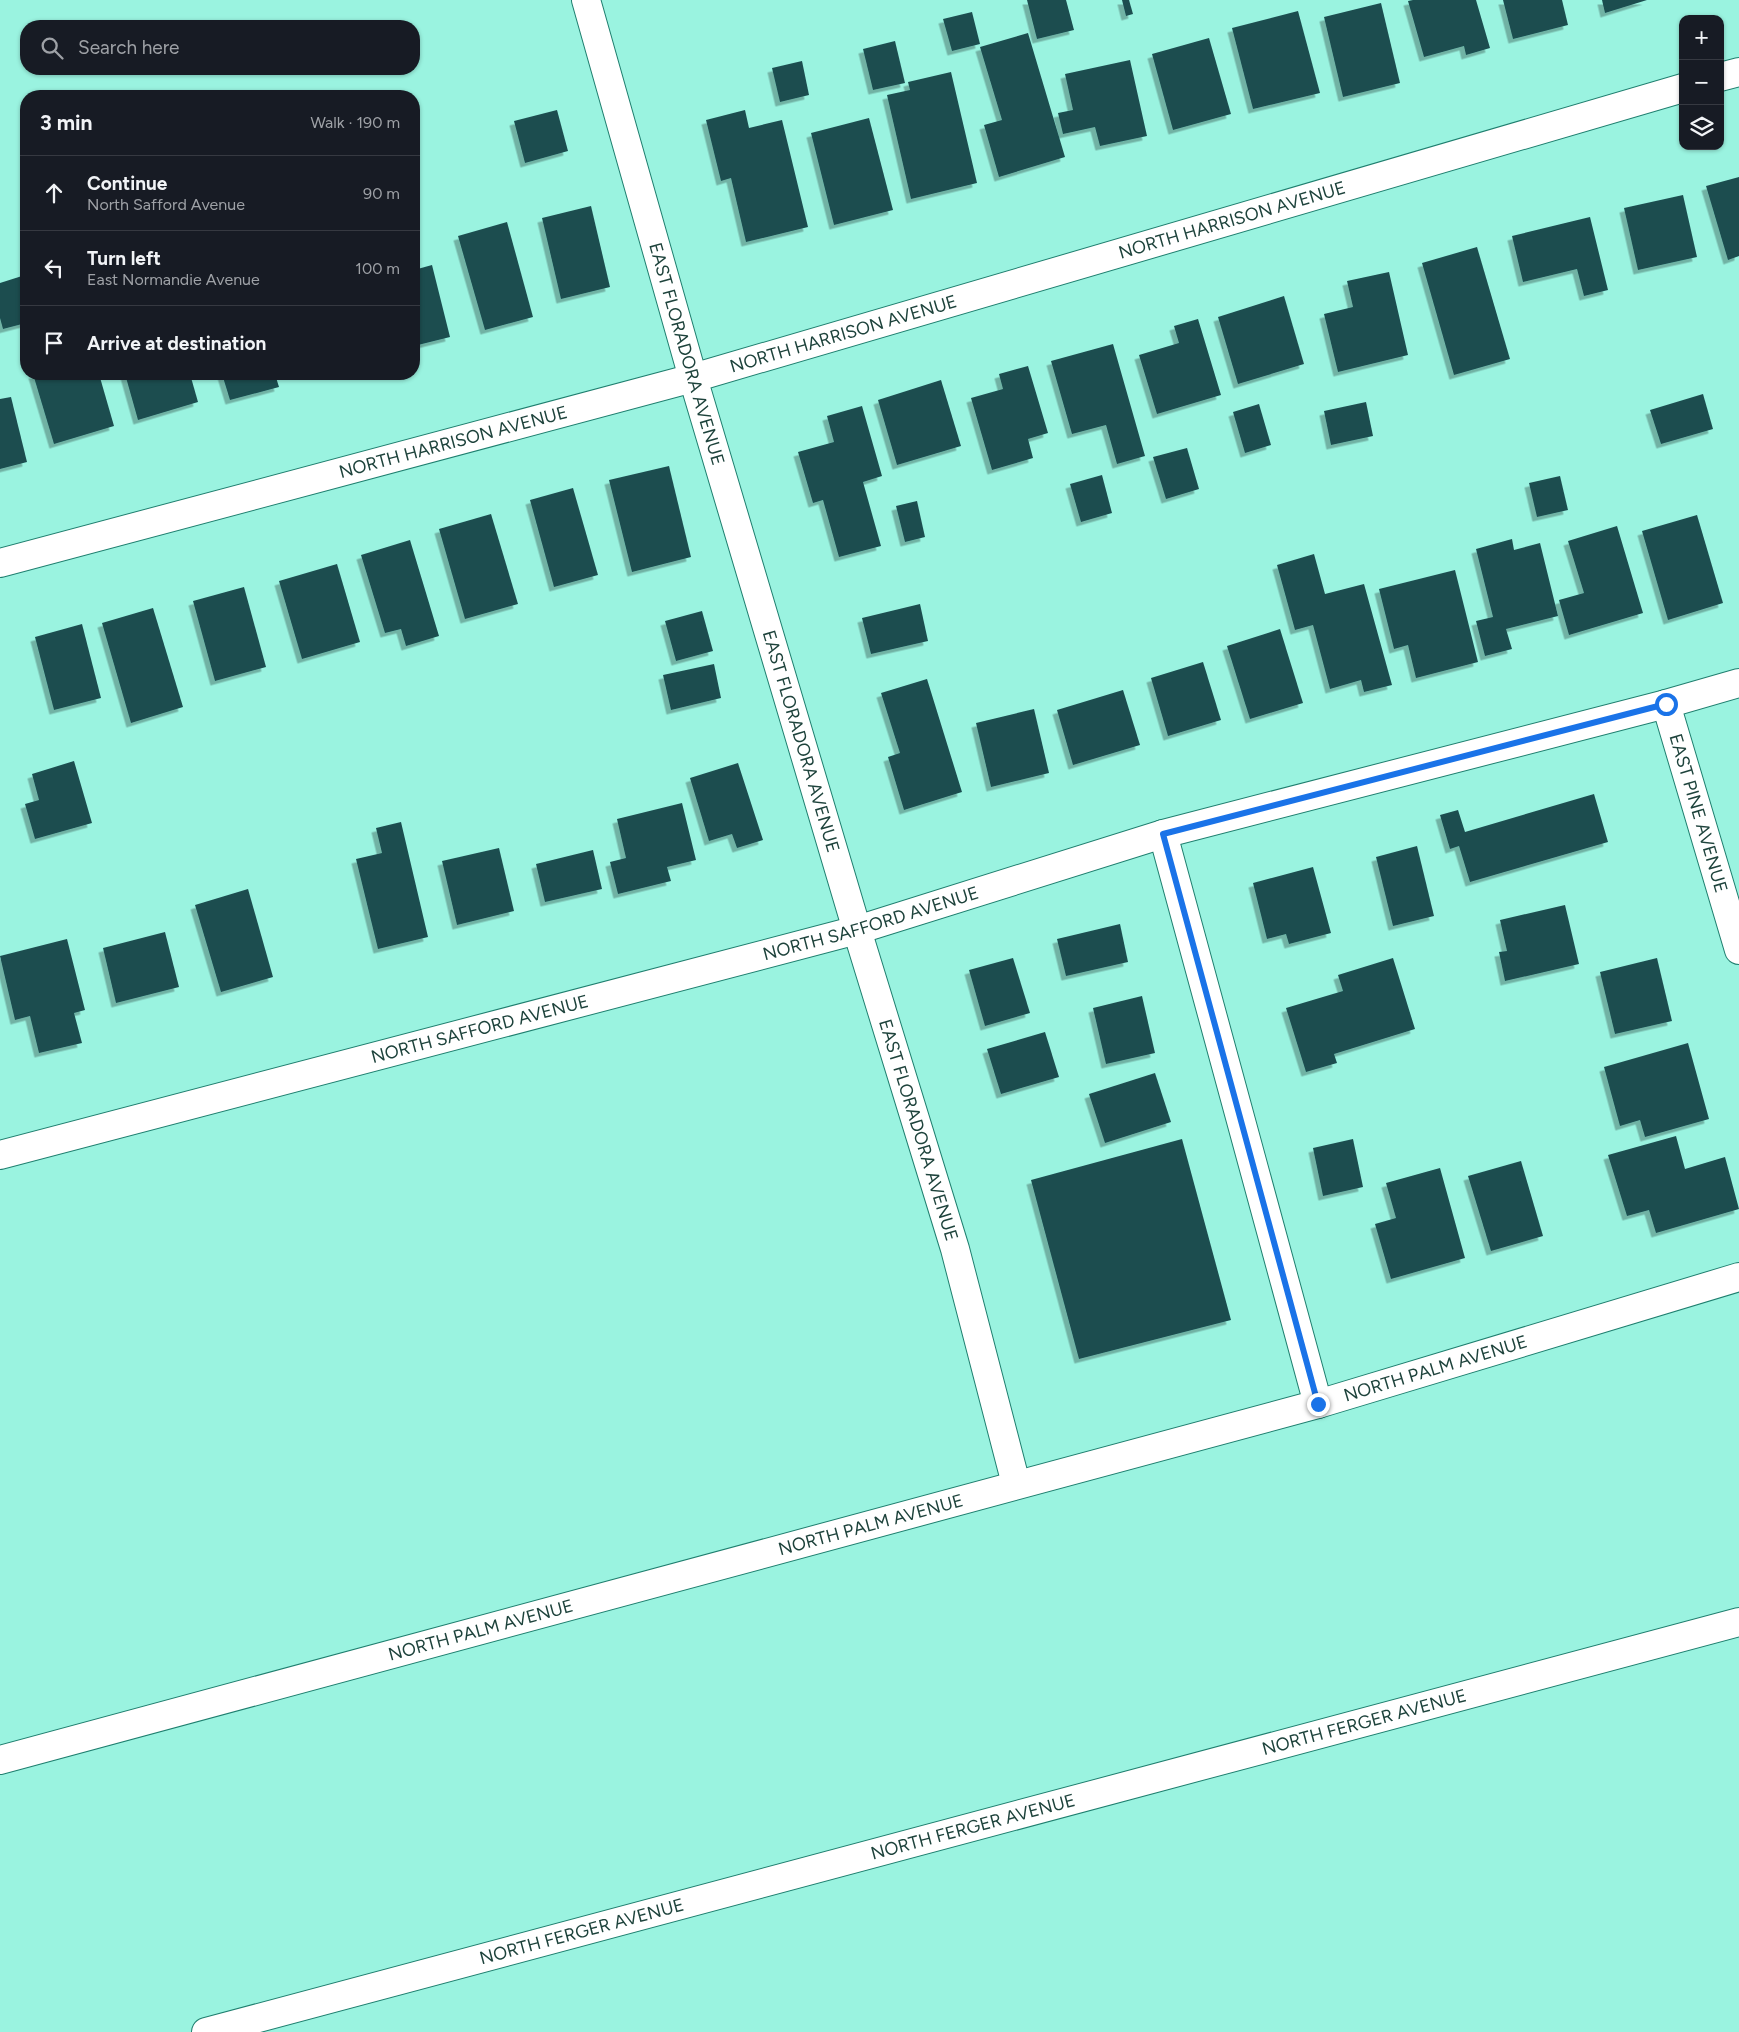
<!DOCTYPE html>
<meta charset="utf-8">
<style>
body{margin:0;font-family:Figtree,sans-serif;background:#20242c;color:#f1f3f6}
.controls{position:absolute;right:15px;top:15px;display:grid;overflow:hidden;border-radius:10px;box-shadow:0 1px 4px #0004}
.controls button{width:45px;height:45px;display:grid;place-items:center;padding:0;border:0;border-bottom:1px solid #363941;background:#171b24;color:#f1f3f6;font:25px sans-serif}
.stop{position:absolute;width:15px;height:15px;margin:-11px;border:4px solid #1a73e8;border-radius:50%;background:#fff}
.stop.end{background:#1a73e8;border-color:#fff;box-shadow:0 1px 5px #0008}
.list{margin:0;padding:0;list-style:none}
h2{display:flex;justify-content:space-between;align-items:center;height:65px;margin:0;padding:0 20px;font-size:21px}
h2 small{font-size:16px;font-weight:400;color:#9ea1a6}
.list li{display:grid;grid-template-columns:32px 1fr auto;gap:15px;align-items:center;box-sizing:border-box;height:75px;padding:0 20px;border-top:1px solid #363941}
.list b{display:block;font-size:19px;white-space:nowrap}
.list p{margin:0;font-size:16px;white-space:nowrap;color:#9ea1a6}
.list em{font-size:16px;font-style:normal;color:#9ea1a6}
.icon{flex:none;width:28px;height:28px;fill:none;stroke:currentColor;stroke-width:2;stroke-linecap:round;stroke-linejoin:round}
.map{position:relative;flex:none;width:1739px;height:2032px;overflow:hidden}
.search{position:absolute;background:#171b24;box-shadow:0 1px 4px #0004;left:20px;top:20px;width:400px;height:55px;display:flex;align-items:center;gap:12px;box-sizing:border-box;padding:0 18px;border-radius:20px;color:#9ea1a6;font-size:19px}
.panel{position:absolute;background:#171b24;box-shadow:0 1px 4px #0004;left:20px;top:90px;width:400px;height:290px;border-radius:20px}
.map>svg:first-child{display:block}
.building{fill:#1b4e50;filter:url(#shadow)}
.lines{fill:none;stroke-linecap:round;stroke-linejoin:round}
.minor-casing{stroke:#1f7f6f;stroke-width:30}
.major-casing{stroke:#1f7f6f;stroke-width:30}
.minor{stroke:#fff;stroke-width:28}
.major{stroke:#fff;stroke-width:28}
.route{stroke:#1a73e8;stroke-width:6}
.labels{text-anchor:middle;stroke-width:5;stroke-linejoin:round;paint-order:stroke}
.street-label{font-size:18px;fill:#1e433c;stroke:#9af3e0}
</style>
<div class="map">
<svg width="1739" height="2032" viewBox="0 0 1739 2032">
<defs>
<filter id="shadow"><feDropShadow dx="-4.5" dy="4.5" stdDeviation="0" flood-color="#0004"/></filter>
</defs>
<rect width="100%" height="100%" fill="#9af3e0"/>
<g class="building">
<path d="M1027,0H1066L1074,30L1037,39Z"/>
<path d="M1122,0H1129L1133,14L1126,16Z"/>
<path d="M1413,0H1476L1490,48L1466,55L1464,46L1424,57L1408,1Z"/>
<path d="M1503,0H1562L1568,25L1513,39Z"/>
<path d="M1602,0H1647L1605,13Z"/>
<path d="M1381,3L1400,83L1343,97L1324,17Z"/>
<path d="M1298,11L1320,93L1253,109L1232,28Z"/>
<path d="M972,12L980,44L952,51L943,19Z"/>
<path d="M1028,33L1065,157L999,177L984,125L1002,120L980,47Z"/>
<path d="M1209,38L1231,114L1173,130L1152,54Z"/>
<path d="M895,41L905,83L873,90L863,49Z"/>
<path d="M1130,60L1147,136L1100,146L1095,127L1063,134L1058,113L1073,110L1065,74Z"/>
<path d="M802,61L809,95L780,102L772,68Z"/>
<path d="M951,72L977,183L911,199L887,95L910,90L908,82Z"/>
<path d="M557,110L568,151L525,163L514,121Z"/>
<path d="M745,110L749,128L782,120L808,227L746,242L731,178L721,181L706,120Z"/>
<path d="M869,118L893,210L834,225L811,133Z"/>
<path d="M1739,177V256L1728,260L1706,186Z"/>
<path d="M1683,195L1697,257L1638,270L1624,208Z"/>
<path d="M591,206L610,287L561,299L542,218Z"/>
<path d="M1590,217L1608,290L1584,296L1577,269L1523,282L1512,236Z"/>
<path d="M507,222L533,317L485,330L458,236Z"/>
<path d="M1477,247L1510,359L1454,375L1422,263Z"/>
<path d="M432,265L450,337L414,346V270Z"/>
<path d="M1389,272L1408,355L1338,372L1324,314L1353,307L1347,281Z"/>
<path d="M22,276L26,290V323L3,329L0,318V283Z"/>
<path d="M1284,296L1304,364L1238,384L1218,317Z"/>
<path d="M1198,319L1221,395L1157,414L1139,355L1179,343L1174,326Z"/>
<path d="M1113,344L1145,456L1117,464L1106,425L1072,434L1051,361Z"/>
<path d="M1028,366L1048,433L1028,439L1033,458L992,470L971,398L1003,389L999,374Z"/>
<path d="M33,374H99L114,426L54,444Z"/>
<path d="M125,374H190L198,402L138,420Z"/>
<path d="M222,374H275L279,387L230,400Z"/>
<path d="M941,380L961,446L897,465L878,400Z"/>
<path d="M1703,394L1713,429L1661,444L1650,410Z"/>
<path d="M11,397L27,462L0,469V399Z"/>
<path d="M1366,402L1373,436L1331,445L1324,411Z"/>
<path d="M1259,404L1271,445L1245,453L1233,412Z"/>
<path d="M862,406L882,476L863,482L881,546L839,557L823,500L813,503L798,452L834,442L827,416Z"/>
<path d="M1187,448L1199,489L1166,499L1153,457Z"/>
<path d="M669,466L691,557L632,572L609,480Z"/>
<path d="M1102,475L1112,513L1081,522L1070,484Z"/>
<path d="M1560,476L1568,510L1537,517L1529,483Z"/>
<path d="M573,488L598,575L554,587L530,500Z"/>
<path d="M917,501L925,537L905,542L896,506Z"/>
<path d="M491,514L518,604L465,619L439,529Z"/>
<path d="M1697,515L1723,603L1668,620L1642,531Z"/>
<path d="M1617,526L1643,613L1569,635L1559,600L1584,593L1568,541Z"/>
<path d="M1512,539L1514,550L1540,543L1558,616L1506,629L1512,649L1485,656L1476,621L1493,617L1476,549Z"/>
<path d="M410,540L439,636L406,646L401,629L385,633L361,555Z"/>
<path d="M1314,554L1325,594L1364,584L1392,685L1364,692L1361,680L1330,689L1313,625L1295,630L1277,565Z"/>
<path d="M337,564L360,642L302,659L279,581Z"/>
<path d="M1455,570L1478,662L1416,678L1408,645L1394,649L1379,589Z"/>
<path d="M244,587L266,667L215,681L193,601Z"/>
<path d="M920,604L928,641L871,654L862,618Z"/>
<path d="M153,608L183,707L131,723L102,623Z"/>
<path d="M702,611L713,651L676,661L665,621Z"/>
<path d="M82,624L101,698L54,710L35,637Z"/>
<path d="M1280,629L1303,703L1250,719L1227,646Z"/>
<path d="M1203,662L1221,720L1168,736L1151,678Z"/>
<path d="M714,664L721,698L671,710L663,675Z"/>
<path d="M927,679L962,792L904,810L888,757L900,753L881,693Z"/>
<path d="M1123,690L1140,745L1073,765L1057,710Z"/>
<path d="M1034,709L1049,773L991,787L976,723Z"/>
<path d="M74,761L92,823L35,839L25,804L39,800L32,774Z"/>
<path d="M738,763L763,840L737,848L732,834L709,841L690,778Z"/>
<path d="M1594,794L1608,842L1470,882L1459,846L1450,849L1440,815L1458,810L1465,832Z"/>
<path d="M682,803L696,860L667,867L671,881L618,894L610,862L626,858L617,819Z"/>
<path d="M401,822L428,937L378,949L356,859L382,853L376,828Z"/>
<path d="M1417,846L1434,916L1393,926L1376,857Z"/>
<path d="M499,848L514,911L457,925L442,861Z"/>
<path d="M593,850L602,889L545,902L536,864Z"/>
<path d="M1313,867L1331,933L1289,944L1286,934L1267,939L1253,883Z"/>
<path d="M248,889L273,977L221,992L195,905Z"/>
<path d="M1565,905L1579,964L1505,981L1499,952L1507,951L1500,920Z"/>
<path d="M1120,924L1128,962L1066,976L1057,939Z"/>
<path d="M165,932L179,987L116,1003L103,948Z"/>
<path d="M67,939L85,1010L74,1013L82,1043L39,1053L30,1016L15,1020L0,956Z"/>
<path d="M1013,958L1030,1013L985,1026L969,970Z"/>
<path d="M1393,958L1415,1029L1334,1054L1337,1063L1306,1072L1286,1008L1343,991L1338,975Z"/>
<path d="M1657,958L1672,1021L1615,1034L1600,972Z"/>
<path d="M1142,996L1155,1053L1106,1064L1093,1008Z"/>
<path d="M1045,1032L1059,1077L1001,1094L987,1049Z"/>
<path d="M1688,1043L1709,1119L1645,1137L1640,1120L1620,1126L1604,1067Z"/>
<path d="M1155,1073L1171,1122L1105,1143L1089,1094Z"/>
<path d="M1676,1136L1685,1169L1725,1157L1739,1209L1656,1233L1649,1210L1627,1216L1608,1155Z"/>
<path d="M1182,1139L1231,1320L1079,1359L1031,1180Z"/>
<path d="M1353,1139L1363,1187L1323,1196L1313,1148Z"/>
<path d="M1521,1161L1543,1236L1491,1251L1468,1176Z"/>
<path d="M1440,1168L1465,1258L1391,1279L1375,1224L1396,1218L1386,1183Z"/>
</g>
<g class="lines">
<g class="minor-casing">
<g id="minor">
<path id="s1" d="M586,0L693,378L857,930L955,1249L1016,1484"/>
<path d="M1720,77L1739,72"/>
<path id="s2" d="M0,563L693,378L1683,88"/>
<path id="s3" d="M1666,704L1739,950"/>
<path d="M1163,834L1318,1404"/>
<path id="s4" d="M0,1155L857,930L1163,834L1666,704L1739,683"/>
<path id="s5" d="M206,2032L1739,1622"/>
</g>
</g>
<g class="major-casing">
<g id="major">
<path id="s6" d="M0,1760L1318,1404L1739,1277"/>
</g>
</g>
<use href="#minor" class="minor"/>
<use href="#major" class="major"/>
</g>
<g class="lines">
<path class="route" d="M1318,1404L1163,834L1666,704"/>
</g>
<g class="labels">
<g class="street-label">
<text dy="6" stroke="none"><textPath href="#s2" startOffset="1279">NORTH HARRISON AVENUE</textPath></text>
<text dy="6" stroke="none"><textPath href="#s2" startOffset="874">NORTH HARRISON AVENUE</textPath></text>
<text dy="6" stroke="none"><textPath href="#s1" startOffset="368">EAST FLORADORA AVENUE</textPath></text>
<text dy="6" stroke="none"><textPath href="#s2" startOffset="469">NORTH HARRISON AVENUE</textPath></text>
<text dy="6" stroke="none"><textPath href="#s1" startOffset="772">EAST FLORADORA AVENUE</textPath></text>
<text dy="6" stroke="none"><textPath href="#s3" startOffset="114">EAST PINE AVENUE</textPath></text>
<text dy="6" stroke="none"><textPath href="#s4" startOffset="901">NORTH SAFFORD AVENUE</textPath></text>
<text dy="6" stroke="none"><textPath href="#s4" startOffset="496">NORTH SAFFORD AVENUE</textPath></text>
<text dy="6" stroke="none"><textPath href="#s1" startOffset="1178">EAST FLORADORA AVENUE</textPath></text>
<text dy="6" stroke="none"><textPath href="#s6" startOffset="1488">NORTH PALM AVENUE</textPath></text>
<text dy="6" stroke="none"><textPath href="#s6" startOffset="902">NORTH PALM AVENUE</textPath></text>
<text dy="6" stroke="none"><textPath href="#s6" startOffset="498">NORTH PALM AVENUE</textPath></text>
<text dy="6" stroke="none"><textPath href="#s5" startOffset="1199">NORTH FERGER AVENUE</textPath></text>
<text dy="6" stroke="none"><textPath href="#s5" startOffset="794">NORTH FERGER AVENUE</textPath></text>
<text dy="6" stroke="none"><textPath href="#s5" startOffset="389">NORTH FERGER AVENUE</textPath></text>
</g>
</g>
</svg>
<div class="controls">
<button>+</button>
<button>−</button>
<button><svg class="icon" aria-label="layers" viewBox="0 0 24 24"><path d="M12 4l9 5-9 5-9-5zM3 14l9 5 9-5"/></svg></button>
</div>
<div class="stop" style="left:1666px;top:704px"></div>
<div class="stop end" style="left:1318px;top:1404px"></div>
<div class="search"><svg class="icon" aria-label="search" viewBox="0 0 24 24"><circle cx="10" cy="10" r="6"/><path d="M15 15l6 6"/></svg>Search here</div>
<section class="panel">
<h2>3 min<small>Walk · 190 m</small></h2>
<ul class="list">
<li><svg class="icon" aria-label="ahead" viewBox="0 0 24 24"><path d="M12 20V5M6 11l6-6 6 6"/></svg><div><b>Continue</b><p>North Safford Avenue</p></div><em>90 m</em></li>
<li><svg class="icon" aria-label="left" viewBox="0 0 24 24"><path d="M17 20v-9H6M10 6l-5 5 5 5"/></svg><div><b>Turn left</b><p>East Normandie Avenue</p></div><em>100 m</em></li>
<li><svg class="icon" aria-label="arrive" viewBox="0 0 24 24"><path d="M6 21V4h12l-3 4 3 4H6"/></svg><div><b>Arrive at destination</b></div></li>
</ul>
</section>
</div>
